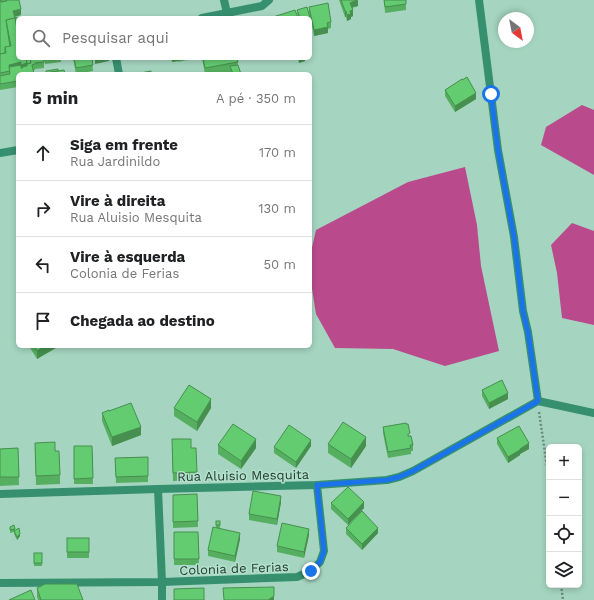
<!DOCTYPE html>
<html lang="pt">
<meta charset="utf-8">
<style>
body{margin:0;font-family:"Work Sans",sans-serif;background:#f2f2f2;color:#202124}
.controls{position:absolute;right:12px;bottom:12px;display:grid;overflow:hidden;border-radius:6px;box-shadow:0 2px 6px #0003}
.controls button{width:36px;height:36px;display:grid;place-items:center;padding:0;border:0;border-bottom:1px solid #e0e0e0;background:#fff;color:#202124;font:20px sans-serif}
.compass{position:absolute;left:498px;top:12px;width:36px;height:36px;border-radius:50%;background:#fff;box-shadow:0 2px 6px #0003;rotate:148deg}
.stop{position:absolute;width:12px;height:12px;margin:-9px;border:3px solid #1a73e8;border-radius:50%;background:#fff}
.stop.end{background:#1a73e8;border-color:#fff;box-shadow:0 1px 4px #0008}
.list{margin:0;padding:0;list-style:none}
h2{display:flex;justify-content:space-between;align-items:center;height:52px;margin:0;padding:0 16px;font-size:17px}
h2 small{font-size:13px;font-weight:400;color:#757577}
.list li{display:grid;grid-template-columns:26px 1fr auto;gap:12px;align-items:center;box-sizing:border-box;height:56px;padding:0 16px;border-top:1px solid #e0e0e0}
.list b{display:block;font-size:15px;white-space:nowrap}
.list p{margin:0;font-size:13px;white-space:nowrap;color:#757577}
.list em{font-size:13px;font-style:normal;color:#757577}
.icon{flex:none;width:22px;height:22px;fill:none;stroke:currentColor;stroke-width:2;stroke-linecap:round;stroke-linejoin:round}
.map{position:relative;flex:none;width:594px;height:600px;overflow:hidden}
.search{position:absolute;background:#fff;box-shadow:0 2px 6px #0003;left:16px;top:16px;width:296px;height:44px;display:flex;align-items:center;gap:10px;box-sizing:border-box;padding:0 14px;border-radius:6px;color:#757577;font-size:15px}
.panel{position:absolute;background:#fff;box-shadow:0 2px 6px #0003;left:16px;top:72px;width:296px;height:276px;border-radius:6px}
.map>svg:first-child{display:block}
.water{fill:#b94b8d}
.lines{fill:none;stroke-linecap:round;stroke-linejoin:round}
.path{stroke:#698c7d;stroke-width:2.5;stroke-dasharray:2 2;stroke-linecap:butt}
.minor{stroke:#369070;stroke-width:8}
.wall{fill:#56af60}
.shaded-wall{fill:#468f4e}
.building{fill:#64cc70;stroke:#468f4e}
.route{stroke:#1a73e8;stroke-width:5}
.labels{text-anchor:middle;stroke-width:3;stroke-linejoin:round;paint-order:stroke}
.street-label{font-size:13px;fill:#263a31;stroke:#b2e2cd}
</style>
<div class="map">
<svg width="594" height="600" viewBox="0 0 594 600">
<rect width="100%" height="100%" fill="#a5d5c0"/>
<g class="water">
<path d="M582,105L594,110V175L541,145L546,127Z"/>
<path d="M465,167L477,225L481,266L499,351L445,366L393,349L335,348L316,314L310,276V256L316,230L408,182Z"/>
<path d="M572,223L594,231V325L562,318L557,273L551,245Z"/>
</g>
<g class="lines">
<g class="path">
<path d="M539,412L549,480"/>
<path d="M561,585L563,600"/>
</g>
<g class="minor">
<path d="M224,0L227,13"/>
<path d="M479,0L498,150L514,237L523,311L528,332L538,401"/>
<path d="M202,18L262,6L269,0"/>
<path d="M116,58L119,74"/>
<path d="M0,153L18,150"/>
<path d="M538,401L594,413"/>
<path d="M158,489L162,582V600"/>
<path d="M0,494L158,489L317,485L387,480L399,477L413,471L538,401"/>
<path d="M0,583L162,582L297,577L311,571L320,562L324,551L317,485"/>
</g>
</g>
<g class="wall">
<path d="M0,0L21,15L15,17L18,58L44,62V68L35,69V70L18,74V87L0,90Z"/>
<path d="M339,0H357L358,6L352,8L353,16L351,17V19L347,21L346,17H345Z"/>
<path d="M384,0H406V10L385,13Z"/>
<path d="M309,7L331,22V28L328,29V33L314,36L309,12Z"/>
<path d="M297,10L310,18H298Z"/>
<path d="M44,58H61V62L45,64Z"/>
<path d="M73,58H92L93,71L76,74Z"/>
<path d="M171,58H192V59L178,62V61L172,62Z"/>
<path d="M202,58H237L238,65L241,74H231L230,72L218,74H205Z"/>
<path d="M294,58H304L305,61L299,63L298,59H294Z"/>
<path d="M462,80L476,99L455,112L445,96V90Z"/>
<path d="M29,346H59L37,359Z"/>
<path d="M482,390L508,399L489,409L482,396Z"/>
<path d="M174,408H211L197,431L174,416Z"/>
<path d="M109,411L141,435L112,446L102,421V413Z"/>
<path d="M383,427L410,436L413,445V451H411V454L388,458L383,433Z"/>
<path d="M497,438L529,449L520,454V455L508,463L497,444Z"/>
<path d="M35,443L55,451L60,475V484L36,485Z"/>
<path d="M328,444L366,446L351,468L328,453Z"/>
<path d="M218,445L256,448L241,469L218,454Z"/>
<path d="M74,446H92L93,484H74Z"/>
<path d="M311,446L296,468L274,453V447Z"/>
<path d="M18,448L19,485L0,486V449Z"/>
<path d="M172,448H191L197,472V480L173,481Z"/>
<path d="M148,457V482L116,483L115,458Z"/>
<path d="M197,494L198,527L173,528V495Z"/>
<path d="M281,502L277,525L249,520V514Z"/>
<path d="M331,503L364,508L348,525L331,509Z"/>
<path d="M216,521H220V528H217L240,539L235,562L208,556V550L216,528Z"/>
<path d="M14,525L15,530L20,536L17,540L14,534V532L10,533V527Z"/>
<path d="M346,528L378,533L362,550L346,534Z"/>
<path d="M174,532H198L199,565H174Z"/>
<path d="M309,535L304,558L277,552V546Z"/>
<rect x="67" y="538" width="22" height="20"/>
<rect x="34" y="553" width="8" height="13"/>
<path d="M37,588L83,600H38L37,597Z"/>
</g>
<g class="shaded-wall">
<path d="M358,0V6L350,8V3Z"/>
<path d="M21,9V15L13,17V11Z"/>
<path d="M353,10V16L351,17V19L347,21V15L350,11Z"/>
<rect x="345" y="11" width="1" height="6"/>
<path d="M311,22V31L310,32V23Z"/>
<path d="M328,27V33L314,36V30Z"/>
<path d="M97,58H109V61L95,64V59Z"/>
<path d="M172,58H178V61L172,62Z"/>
<path d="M305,58V61L299,63V60Z"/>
<path d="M21,62V71L10,73L9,65Z"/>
<path d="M27,63V72L21,73V65Z"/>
<path d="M476,93V99L455,112V106Z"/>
<path d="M45,346H59L37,359V351Z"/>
<path d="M508,393V399L489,409V403Z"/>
<path d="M211,399V408L197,431V422Z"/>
<path d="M141,427V435L112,446V437Z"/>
<path d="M366,437V446L351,468V459Z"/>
<path d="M256,439V448L241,469V461Z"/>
<path d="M311,440V446L296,468V462Z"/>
<path d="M529,443V449L520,454V455L508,463V457Z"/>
<path d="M281,496V502L277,525V519Z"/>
<path d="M364,502V508L348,525V519Z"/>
<path d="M378,528V533L362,550V544Z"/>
<path d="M309,529V535L304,558V552Z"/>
<path d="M240,533V539L235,562V556Z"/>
<path d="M20,534V536L17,540V537Z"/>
<path d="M274,596V600H268Z"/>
</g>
<g class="building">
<path d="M0,0H1V2L7,1V0H19L21,9L13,11L15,18L22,17V18H18V35L15,18L6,20L10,47H5V53L0,54Z"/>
<path d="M1,0H6V1L1,2Z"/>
<path d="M341,0H357L350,3L353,10L350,11L351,14L347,15L346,11H345Z"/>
<path d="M384,0H406V4L385,7Z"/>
<path d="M328,3L331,22L327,23L328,27L314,30L309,7Z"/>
<path d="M307,7L310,18H300L297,10Z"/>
<path d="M295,10L298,18H270Z"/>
<path d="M15,18L18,35V58H26L27,63L21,65V62L9,65L10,71L0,73V54L6,53L5,47L11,46L6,20Z"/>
<path d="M26,58H30L31,63L27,64Z"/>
<path d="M30,58H44V62L35,63V64L32,65L34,74H18V81L0,84V76L10,74L9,67L21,65V68H23L22,67L27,66V64L31,63Z"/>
<path d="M74,58H92L93,65L76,68Z"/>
<path d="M203,58H237L238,62L205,68Z"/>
<path d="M299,58H305L299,60Z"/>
<path d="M238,65L241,74H233L230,66Z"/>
<path d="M58,69V71L46,73V71Z"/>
<path d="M64,70L65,74H40Z"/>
<path d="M151,71V74H135Z"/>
<path d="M467,77L476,93L455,106L445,90L462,79V80Z"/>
<path d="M34,346H45L37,351Z"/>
<path d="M502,380L508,393L489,403L482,390Z"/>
<path d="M189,385L211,399L197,422L174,408Z"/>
<path d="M131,403L141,427L112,437L102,413L109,410V411Z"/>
<path d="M343,422L366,437L351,459L328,444Z"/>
<path d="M406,423V424H408L410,433L408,434V436H411L413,445H410L411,448L388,452L383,427Z"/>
<path d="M233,424L256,439L241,461L218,445Z"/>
<path d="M289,425L311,440L296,462L274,447Z"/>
<path d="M519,426L529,443L520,449V450L508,457L497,438Z"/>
<path d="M172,439H191V448H196L197,472L173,473Z"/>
<path d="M55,442V451H59L60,475L36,476L35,443Z"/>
<path d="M74,446H92L93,478L74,479Z"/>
<path d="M18,448L19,477H0V449Z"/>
<path d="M148,457V476L116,477L115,458Z"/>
<path d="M348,487L364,502L348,519L331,503Z"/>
<path d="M253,491L281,496L277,519L249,514Z"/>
<path d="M197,494L198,521L173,522V495Z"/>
<path d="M362,511L378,528L362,544L346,528Z"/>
<rect x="216" y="521" width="4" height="4"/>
<path d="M282,523L309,529L304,552L277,546Z"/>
<path d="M14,525L15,529L10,530V527Z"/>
<path d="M213,527L240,533L235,556L208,550Z"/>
<path d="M19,528L20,534L17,537L14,531Z"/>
<path d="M174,532H198L199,559H174Z"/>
<rect x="67" y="538" width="22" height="14"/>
<rect x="34" y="553" width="8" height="10"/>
<path d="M45,584H77L83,600H41L37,588Z"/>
<path d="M274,587V596L268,600H224L223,588Z"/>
<path d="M204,588V600H174V589Z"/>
<path d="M31,590L35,600H9Z"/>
</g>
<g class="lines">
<path class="route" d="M311,571L320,562L324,551L317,485L387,480L399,477L413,471L538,401L528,332L523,311L514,237L498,150L491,94"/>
</g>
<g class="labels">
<g class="street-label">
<text transform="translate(243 475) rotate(-1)" y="5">Rua Aluisio Mesquita</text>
<text transform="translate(234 568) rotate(-2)" y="5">Colonia de Ferias</text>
</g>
</g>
</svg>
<div class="controls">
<button>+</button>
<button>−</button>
<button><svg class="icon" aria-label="locate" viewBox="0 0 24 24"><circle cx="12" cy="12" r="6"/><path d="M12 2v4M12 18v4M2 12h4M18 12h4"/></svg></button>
<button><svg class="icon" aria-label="layers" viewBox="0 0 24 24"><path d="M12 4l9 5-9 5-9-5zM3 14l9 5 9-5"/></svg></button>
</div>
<svg class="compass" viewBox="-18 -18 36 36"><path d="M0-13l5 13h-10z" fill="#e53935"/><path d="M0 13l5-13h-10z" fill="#757577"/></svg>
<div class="stop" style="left:491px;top:94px"></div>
<div class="stop end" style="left:311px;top:571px"></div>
<div class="search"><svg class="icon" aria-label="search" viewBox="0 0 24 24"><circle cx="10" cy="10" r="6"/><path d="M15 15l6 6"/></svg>Pesquisar aqui</div>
<section class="panel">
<h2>5 min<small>A pé · 350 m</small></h2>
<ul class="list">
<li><svg class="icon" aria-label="ahead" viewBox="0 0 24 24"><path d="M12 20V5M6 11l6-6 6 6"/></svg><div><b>Siga em frente</b><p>Rua Jardinildo</p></div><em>170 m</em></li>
<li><svg class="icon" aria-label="right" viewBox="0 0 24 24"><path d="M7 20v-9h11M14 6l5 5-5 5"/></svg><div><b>Vire à direita</b><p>Rua Aluisio Mesquita</p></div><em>130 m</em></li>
<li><svg class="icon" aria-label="left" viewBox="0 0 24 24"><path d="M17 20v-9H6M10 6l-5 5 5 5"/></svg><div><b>Vire à esquerda</b><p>Colonia de Ferias</p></div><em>50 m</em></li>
<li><svg class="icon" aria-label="arrive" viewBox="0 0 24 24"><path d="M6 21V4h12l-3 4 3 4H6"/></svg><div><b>Chegada ao destino</b></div></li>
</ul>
</section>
</div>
